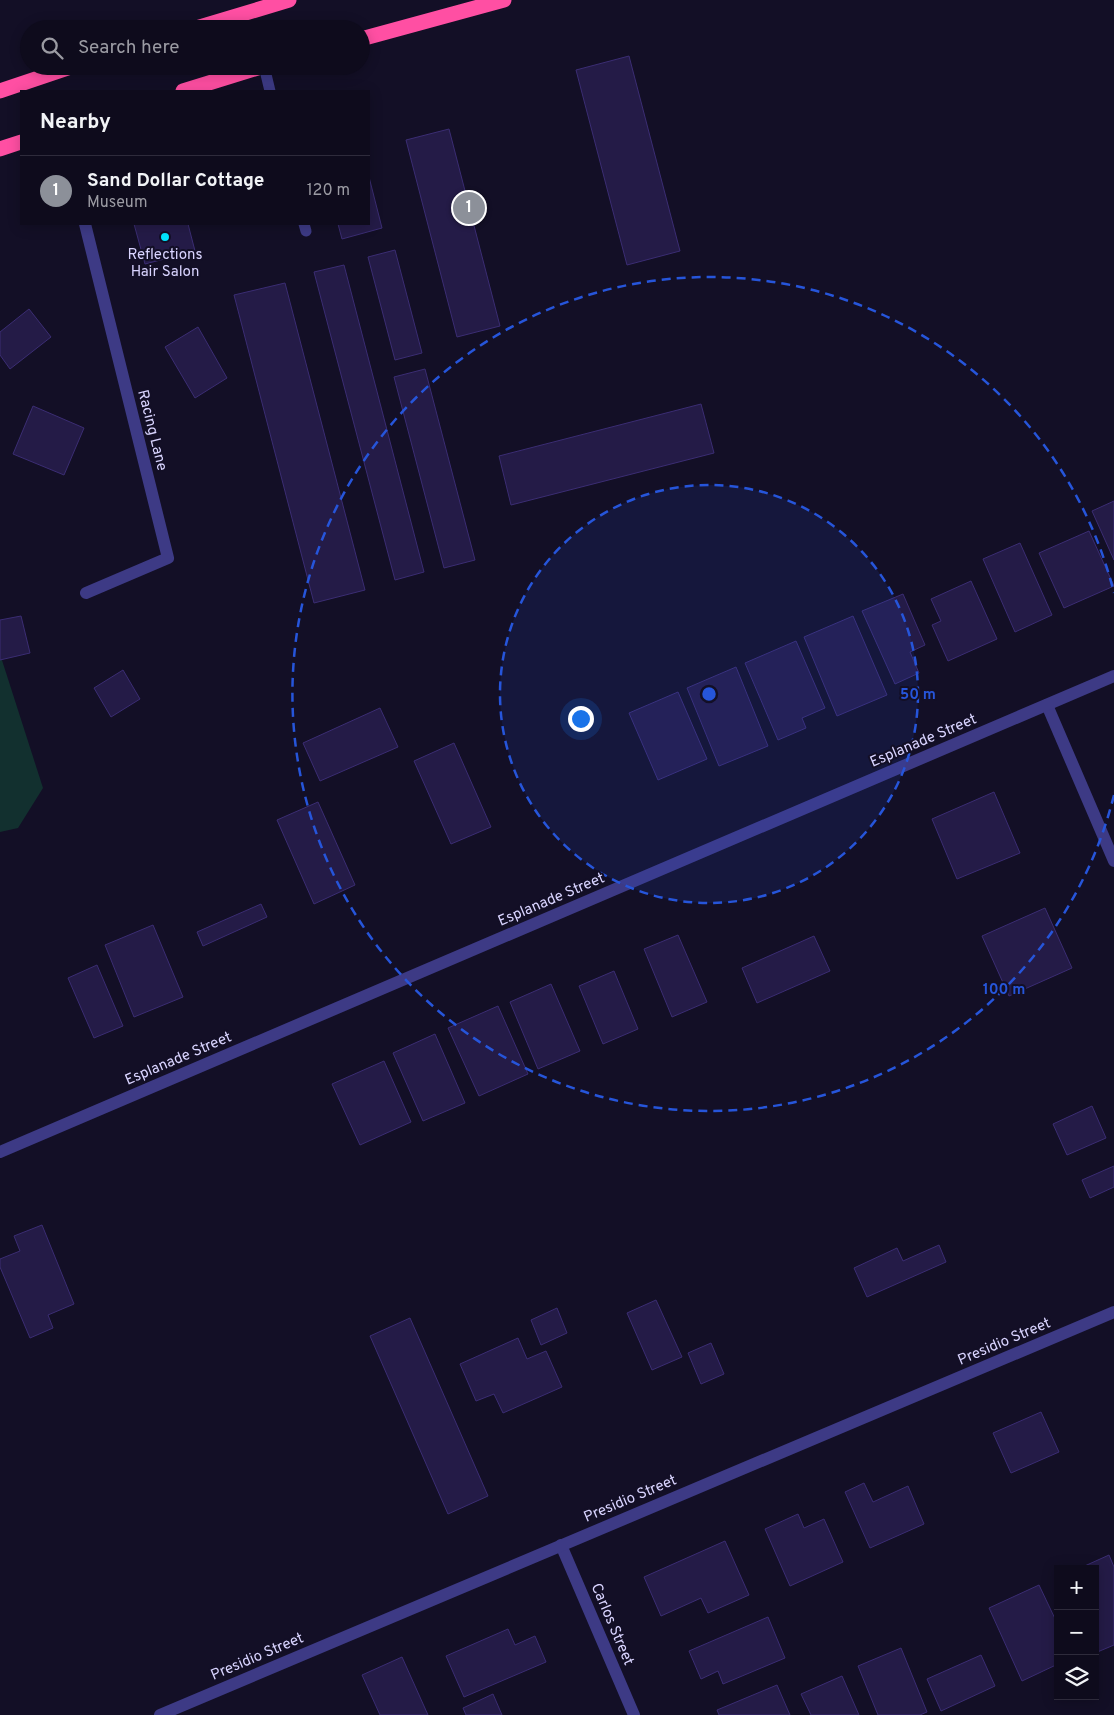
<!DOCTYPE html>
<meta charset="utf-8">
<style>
body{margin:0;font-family:Overpass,sans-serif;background:#171425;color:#f1f3f6}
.controls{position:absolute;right:15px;bottom:15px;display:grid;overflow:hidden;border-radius:0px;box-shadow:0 2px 12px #0003}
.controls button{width:45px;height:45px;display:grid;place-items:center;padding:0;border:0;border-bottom:1px solid #2e2b3b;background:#0e0b1c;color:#f1f3f6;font:25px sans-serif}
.you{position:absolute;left:580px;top:718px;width:18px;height:18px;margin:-12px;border:4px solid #fff;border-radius:50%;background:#1a73e8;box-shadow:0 0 0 8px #1a73e833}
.badge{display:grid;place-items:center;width:32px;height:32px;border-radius:50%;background:#8c9099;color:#fff;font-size:16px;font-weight:700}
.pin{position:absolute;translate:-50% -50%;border:2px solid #fff;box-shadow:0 1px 5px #0006}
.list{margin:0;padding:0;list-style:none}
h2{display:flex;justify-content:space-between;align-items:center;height:65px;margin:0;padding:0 20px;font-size:21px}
h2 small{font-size:16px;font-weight:400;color:#9b9ba3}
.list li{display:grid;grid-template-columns:32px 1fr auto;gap:15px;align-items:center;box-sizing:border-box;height:70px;padding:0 20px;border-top:1px solid #2e2b3b}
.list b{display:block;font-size:19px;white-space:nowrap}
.list p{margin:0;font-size:16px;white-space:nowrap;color:#9b9ba3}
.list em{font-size:16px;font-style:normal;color:#9b9ba3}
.icon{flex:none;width:28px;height:28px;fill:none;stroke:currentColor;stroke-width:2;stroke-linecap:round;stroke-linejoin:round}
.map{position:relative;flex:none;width:1114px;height:1715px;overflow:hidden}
.search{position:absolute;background:#0e0b1c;box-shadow:0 2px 12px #0003;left:20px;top:20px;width:350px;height:55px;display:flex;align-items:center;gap:12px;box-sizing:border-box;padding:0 18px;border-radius:28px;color:#9b9ba3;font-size:19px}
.panel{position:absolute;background:#0e0b1c;box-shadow:0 2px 12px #0003;left:20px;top:90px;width:350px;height:135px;border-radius:0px}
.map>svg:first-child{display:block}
.green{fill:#12302f}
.building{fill:#241b47;stroke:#3b2d73}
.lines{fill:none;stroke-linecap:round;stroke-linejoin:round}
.lane{stroke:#3d3a85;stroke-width:11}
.street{stroke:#3d3a85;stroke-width:12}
.highway{stroke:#ff4fa3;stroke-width:15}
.ring{fill:none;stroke:#2655da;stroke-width:2.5;stroke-dasharray:9 6}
.poi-dot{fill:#00e5ff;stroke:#130f26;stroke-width:2}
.labels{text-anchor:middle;stroke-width:4;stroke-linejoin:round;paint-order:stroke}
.poi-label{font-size:15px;fill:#d9d4ff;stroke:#130f26}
.street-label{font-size:15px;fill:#d9d4ff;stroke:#130f26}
.centre{fill:#2655da;stroke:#130f26;stroke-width:2.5}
.ring-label{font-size:15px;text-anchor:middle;font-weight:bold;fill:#2655da;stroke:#130f26;stroke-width:4;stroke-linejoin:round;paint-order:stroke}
</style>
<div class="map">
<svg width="1114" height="1715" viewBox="0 0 1114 1715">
<rect width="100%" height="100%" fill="#130f26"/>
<path class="green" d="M0,654L43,788L18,828L0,832Z"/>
<g class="building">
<path d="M629,56L680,251L627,265L576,70Z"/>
<path d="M449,129L500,326L457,337L406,140Z"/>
<path d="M369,177L382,228L342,239L338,224H369Z"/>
<path d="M134,224H188L195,251L145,264Z"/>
<path d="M395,250L422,353L395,360L368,257Z"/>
<path d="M344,265L424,572L395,580L314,272Z"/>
<path d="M285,283L365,590L314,603L234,295Z"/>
<path d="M29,309L51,337L10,369L0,355V332Z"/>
<path d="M198,327L227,378L195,398L165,347Z"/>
<path d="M425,369L475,560L444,568L394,377Z"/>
<path d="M701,404L714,453L511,505L499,456Z"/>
<path d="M33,406L84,428L64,475L13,454Z"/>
<path d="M1114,501V560L1092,511Z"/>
<path d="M1089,531L1114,586L1064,608L1039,553Z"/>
<path d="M1020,543L1052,615L1015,632L983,559Z"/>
<path d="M971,581L997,639L948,661L932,625L941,621L931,599Z"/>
<path d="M903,594L925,645L910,652L919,673L895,684L862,611Z"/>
<path d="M21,616L30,653L0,660V620Z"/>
<path d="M853,616L887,695L837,716L804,637Z"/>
<path d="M796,641L825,708L802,718L806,728L778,740L745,663Z"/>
<path d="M736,667L768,746L719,766L687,688Z"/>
<path d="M123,670L140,699L111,717L94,688Z"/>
<path d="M678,692L707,759L658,780L629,713Z"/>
<path d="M380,708L398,747L320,781L303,743Z"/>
<path d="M454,743L491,827L451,844L414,761Z"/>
<path d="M994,792L1020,853L957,879L932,819Z"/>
<path d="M318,802L355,885L314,904L277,820Z"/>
<path d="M261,904L267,917L203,946L197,932Z"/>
<path d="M1045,908L1072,968L1009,996L982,936Z"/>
<path d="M153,925L183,997L134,1017L105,945Z"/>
<path d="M678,935L707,1002L672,1017L644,949Z"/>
<path d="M814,936L830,971L757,1003L742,968Z"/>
<path d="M97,965L123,1026L94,1038L68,978Z"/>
<path d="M614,971L638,1029L603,1044L579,986Z"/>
<path d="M551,984L580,1051L538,1069L510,1002Z"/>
<path d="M498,1006L528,1074L479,1096L448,1028Z"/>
<path d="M435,1034L465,1103L423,1121L393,1053Z"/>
<path d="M384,1061L411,1122L360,1145L332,1084Z"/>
<path d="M1092,1106L1106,1138L1067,1155L1053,1124Z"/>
<path d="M1114,1166V1187L1090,1198L1082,1180Z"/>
<path d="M42,1225L74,1304L48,1315L53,1328L30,1338L0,1267V1259L20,1251L14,1236Z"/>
<path d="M939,1245L946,1262L867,1297L854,1268L897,1248L903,1261Z"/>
<path d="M656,1300L682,1357L652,1370L627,1313Z"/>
<path d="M557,1308L567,1333L541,1345L531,1320Z"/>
<path d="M410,1318L488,1496L448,1514L370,1336Z"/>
<path d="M518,1338L527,1359L546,1351L562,1387L503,1413L494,1394L476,1401L460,1364Z"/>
<path d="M711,1343L724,1374L701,1384L688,1353Z"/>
<path d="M1041,1412L1059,1452L1011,1473L993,1433Z"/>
<path d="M864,1483L873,1502L908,1486L924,1524L870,1548L845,1492Z"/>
<path d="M798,1514L804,1528L824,1519L843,1562L790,1586L765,1529Z"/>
<path d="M725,1541L749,1595L708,1613L701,1598L661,1616L644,1577Z"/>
<path d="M1109,1555L1114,1567V1645L1095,1653V1569H1078Z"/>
<path d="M1039,1585L1058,1625V1664L1022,1681L989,1608Z"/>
<path d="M768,1617L785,1658L723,1684L718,1671L701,1679L689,1651Z"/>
<path d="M508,1629L515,1645L535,1636L546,1662L464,1697L446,1656Z"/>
<path d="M901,1648L927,1712L920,1715H878L858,1666Z"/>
<path d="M981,1655L995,1686L941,1711L927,1679Z"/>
<path d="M402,1657L428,1715H380L362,1675Z"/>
<path d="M842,1676L859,1715H811L801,1694Z"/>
<path d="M777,1685L790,1715H719L717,1710Z"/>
<path d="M493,1694L502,1715H466L463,1708Z"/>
</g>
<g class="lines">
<g class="lane">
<path d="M264,66L270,91"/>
<path d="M304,224L306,231"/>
</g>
<g class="street">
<path d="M85,224L168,558L86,593"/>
<path d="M1047,705L1114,861"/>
<path d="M0,1152L1114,676"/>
<path d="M561,1545L634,1715"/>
<path d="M160,1715L1114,1312"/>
</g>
<g class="highway">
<path d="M193,29L289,0"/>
<path d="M361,39L504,0"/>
<path d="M0,91L74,66"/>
<path d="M183,91L264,66"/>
<path d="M0,149L21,142"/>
</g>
</g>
<circle cx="709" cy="694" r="209" fill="#2655da" fill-opacity=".12"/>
<g class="ring">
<circle cx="709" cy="694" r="209"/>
<path d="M1114 795A417 417 0 1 1 1114 593"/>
</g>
<circle class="poi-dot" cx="165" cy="237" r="5"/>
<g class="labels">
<g class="poi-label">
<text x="165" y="259">Reflections<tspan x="165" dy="17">Hair Salon</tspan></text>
</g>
<g class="street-label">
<text transform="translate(153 430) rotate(76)" y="5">Racing Lane</text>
<text transform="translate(923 740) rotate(-23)" y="5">Esplanade Street</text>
<text transform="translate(551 899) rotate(-23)" y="5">Esplanade Street</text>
<text transform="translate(178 1058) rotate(-23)" y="5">Esplanade Street</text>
<text transform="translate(1004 1341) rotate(-23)" y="5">Presidio Street</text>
<text transform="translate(630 1498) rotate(-23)" y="5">Presidio Street</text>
<text transform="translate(613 1624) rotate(67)" y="5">Carlos Street</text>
<text transform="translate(257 1656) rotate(-23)" y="5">Presidio Street</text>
</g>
</g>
<circle cx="709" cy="694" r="8" class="centre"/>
<g class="ring-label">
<text x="918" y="699">50 m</text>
<text x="1004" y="994">100 m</text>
</g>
</svg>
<div class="controls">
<button>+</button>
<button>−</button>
<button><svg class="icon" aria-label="layers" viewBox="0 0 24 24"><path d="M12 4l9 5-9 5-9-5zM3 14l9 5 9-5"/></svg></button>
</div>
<div class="you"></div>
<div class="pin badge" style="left:469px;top:208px">1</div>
<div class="search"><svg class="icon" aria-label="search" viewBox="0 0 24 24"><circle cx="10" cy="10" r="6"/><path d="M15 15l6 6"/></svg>Search here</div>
<section class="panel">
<h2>Nearby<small></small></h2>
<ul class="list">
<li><span class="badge">1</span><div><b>Sand Dollar Cottage</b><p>Museum</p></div><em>120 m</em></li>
</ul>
</section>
</div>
